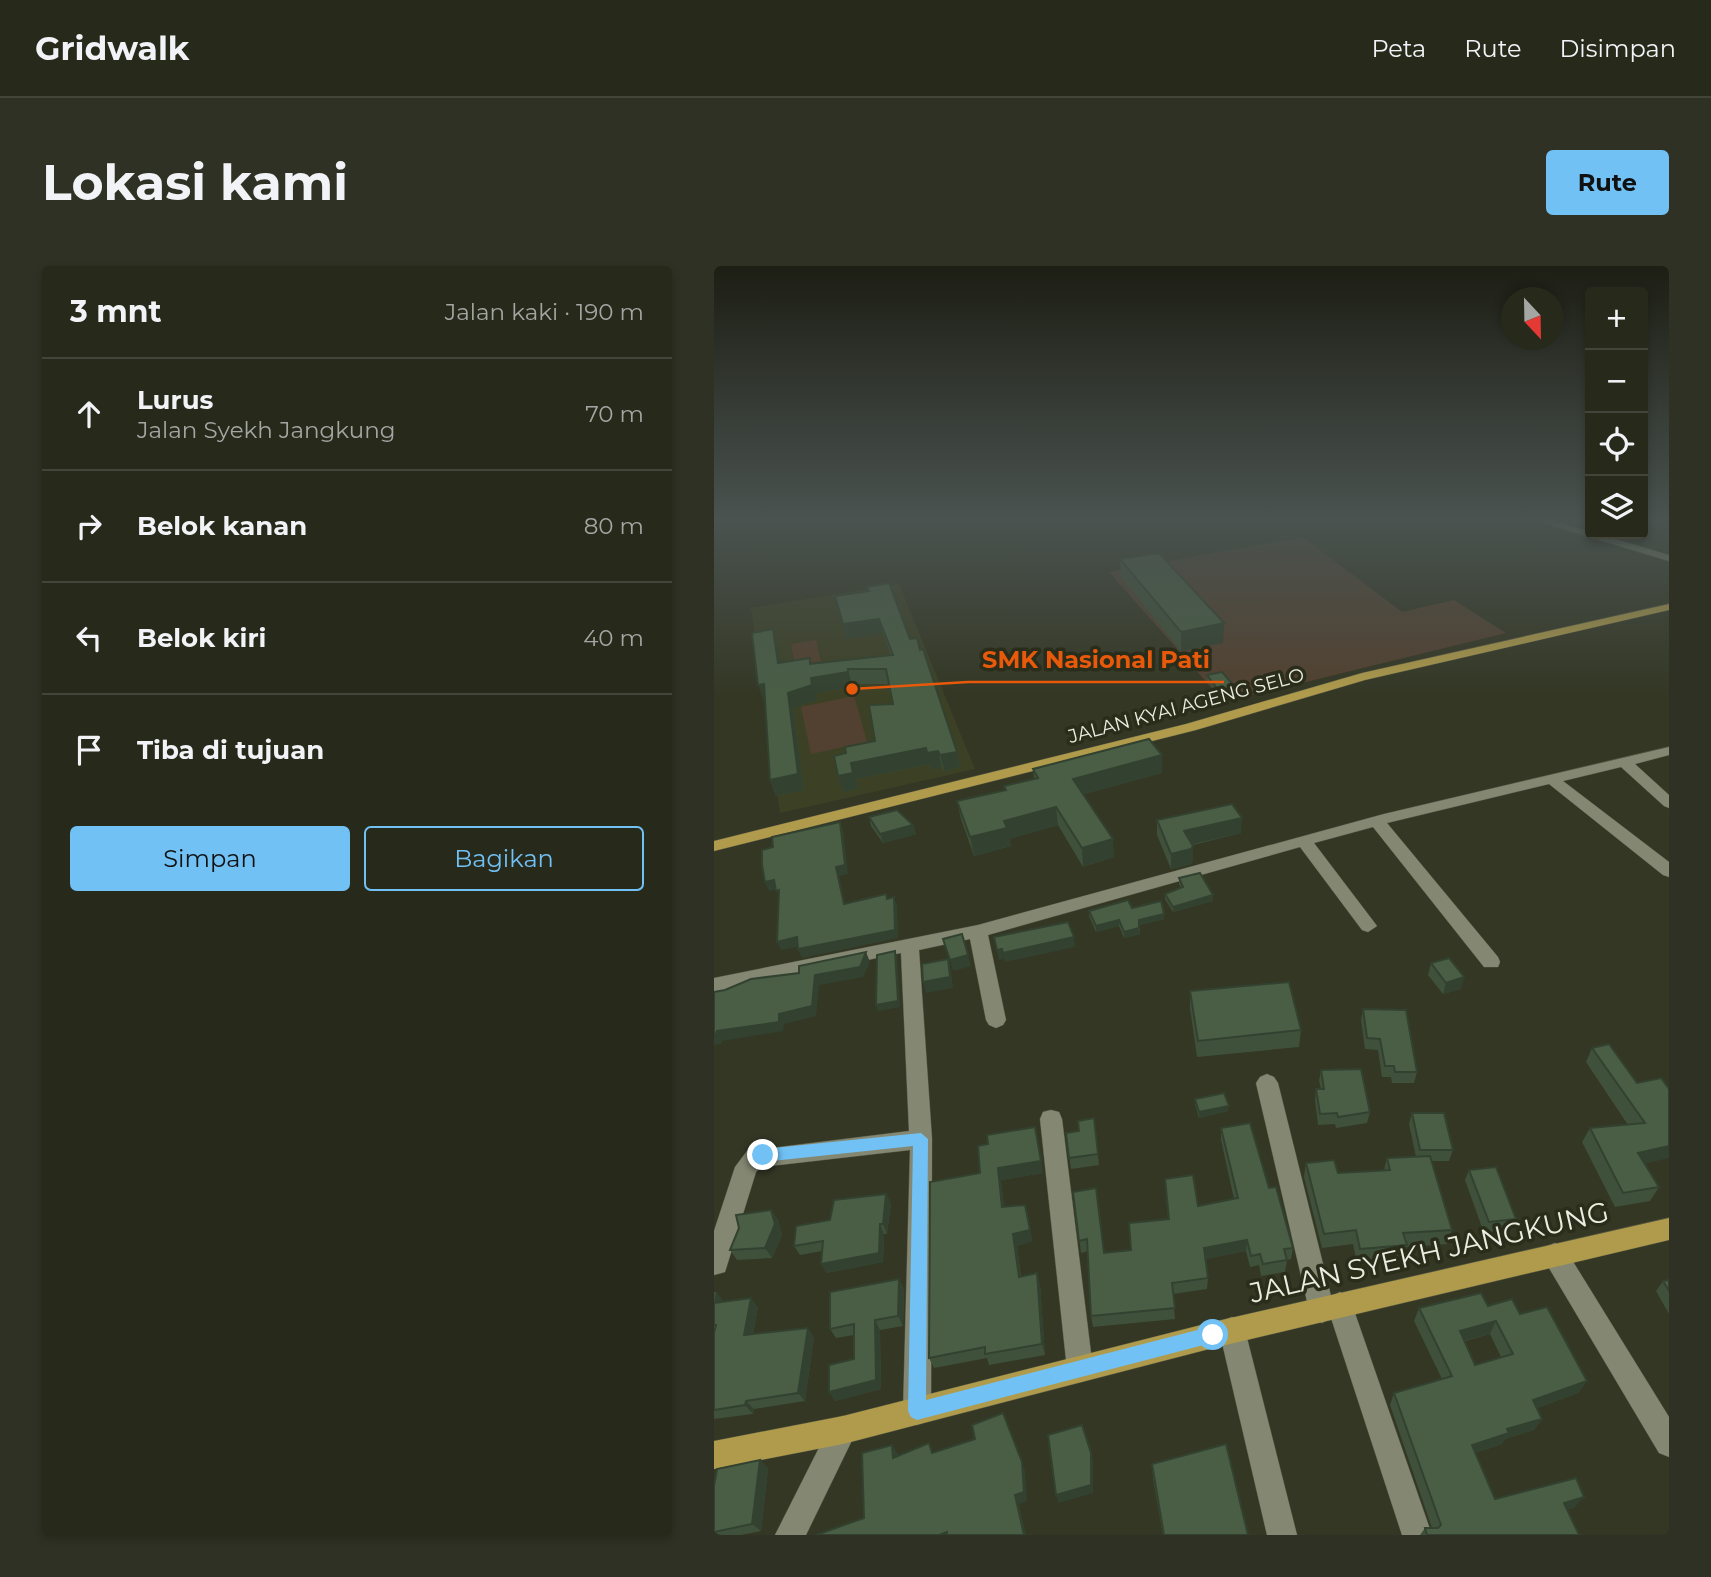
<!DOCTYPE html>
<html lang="id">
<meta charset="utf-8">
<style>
body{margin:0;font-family:Montserrat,sans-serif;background:#2f3124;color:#f1f3f6}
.controls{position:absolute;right:21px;top:21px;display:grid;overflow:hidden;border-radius:7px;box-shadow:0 4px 10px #0003}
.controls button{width:63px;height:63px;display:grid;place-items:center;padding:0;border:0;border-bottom:2px solid #43453a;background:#27291b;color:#f1f3f6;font:35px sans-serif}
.compass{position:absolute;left:787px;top:21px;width:63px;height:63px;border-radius:50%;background:#27291b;box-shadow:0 4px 10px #0003;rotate:158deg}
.stop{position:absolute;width:21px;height:21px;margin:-16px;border:5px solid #71c1f5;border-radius:50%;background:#fff}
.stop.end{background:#71c1f5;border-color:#fff;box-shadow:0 2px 7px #0008}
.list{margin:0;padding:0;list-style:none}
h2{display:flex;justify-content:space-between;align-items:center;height:91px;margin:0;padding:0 28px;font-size:30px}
h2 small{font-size:23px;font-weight:400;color:#a4a6a3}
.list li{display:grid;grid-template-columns:46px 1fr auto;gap:21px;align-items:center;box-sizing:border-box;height:112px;padding:0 28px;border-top:2px solid #43453a}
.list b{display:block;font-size:26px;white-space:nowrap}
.list p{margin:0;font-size:23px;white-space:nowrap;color:#a4a6a3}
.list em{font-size:23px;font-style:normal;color:#a4a6a3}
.actions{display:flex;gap:14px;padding:21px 28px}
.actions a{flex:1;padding:16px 0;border:2px solid #71c1f5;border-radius:7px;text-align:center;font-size:24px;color:#71c1f5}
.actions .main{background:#71c1f5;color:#111}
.icon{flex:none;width:38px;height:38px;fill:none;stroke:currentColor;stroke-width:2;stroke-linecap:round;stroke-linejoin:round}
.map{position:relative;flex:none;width:955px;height:1269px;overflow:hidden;border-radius:7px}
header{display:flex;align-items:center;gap:42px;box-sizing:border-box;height:98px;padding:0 35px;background:#27291b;border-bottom:2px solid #43453a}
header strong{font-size:33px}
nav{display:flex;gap:38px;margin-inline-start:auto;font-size:24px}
.intro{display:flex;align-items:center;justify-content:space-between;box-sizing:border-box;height:168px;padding:0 42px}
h1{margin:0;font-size:49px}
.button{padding:18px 32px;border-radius:7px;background:#71c1f5;color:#111;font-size:24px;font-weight:700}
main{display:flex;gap:42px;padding:0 42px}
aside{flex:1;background:#27291b;border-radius:7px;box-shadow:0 4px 10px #0003}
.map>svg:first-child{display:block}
.built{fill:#3c4126}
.green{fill:#524130}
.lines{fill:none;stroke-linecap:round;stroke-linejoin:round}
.minor-casing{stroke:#525543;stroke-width:1}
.major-casing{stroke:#525543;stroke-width:1}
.minor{fill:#848872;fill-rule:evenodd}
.major{fill:#af9b4b;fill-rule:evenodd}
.wall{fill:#3f513b;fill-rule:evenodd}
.shaded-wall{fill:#334230}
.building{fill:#495e45;stroke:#334230;stroke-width:2;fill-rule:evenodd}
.route{fill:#71c1f5}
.labels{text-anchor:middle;stroke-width:7;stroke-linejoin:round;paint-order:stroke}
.far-street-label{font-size:19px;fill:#eaede0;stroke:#2a2d1a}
.near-street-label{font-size:28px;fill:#eaede0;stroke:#2a2d1a}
.leader{fill:none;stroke:#e8590c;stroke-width:2.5}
.callout-dot{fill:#e8590c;stroke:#2a2d1a;stroke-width:2.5}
.callout-label{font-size:24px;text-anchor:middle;font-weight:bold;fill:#e8590c;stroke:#2a2d1a;stroke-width:7;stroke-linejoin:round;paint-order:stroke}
</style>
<header>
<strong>Gridwalk</strong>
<nav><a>Peta</a><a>Rute</a><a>Disimpan</a></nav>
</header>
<div class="intro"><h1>Lokasi kami</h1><a class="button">Rute</a></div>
<main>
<aside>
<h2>3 mnt<small>Jalan kaki · 190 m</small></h2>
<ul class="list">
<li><svg class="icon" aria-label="ahead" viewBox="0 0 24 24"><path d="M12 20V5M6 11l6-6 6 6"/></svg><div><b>Lurus</b><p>Jalan Syekh Jangkung</p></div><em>70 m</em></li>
<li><svg class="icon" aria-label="right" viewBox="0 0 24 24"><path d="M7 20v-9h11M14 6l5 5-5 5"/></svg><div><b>Belok kanan</b></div><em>80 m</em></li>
<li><svg class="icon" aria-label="left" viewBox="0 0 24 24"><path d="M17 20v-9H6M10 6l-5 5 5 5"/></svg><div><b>Belok kiri</b></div><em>40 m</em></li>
<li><svg class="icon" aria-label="arrive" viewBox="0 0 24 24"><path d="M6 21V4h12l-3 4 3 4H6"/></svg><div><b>Tiba di tujuan</b></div></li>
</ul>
<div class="actions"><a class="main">Simpan</a><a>Bagikan</a></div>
</aside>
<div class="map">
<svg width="955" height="1269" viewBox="0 0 955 1269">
<rect width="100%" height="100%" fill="#343724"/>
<path class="built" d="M185,318L261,503L66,547L37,342Z"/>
<g class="green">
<path d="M589,271L688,346L740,334L792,367L510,436L395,306Z"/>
<path d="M102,374L107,395L81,400L77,378Z"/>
<path d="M140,430L153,476L97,488L87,441Z"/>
</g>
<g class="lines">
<g class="minor-casing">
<g id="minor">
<path d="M809,251H826L955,289V295Z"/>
<path d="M955,481V489L921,498L955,529V542L950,540L907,501L849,515L955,596V611L949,609L835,518L673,557L784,691L786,696L784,701H770L659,561L600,577L660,656L663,660L654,666L648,664L586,581L274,669L292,754L289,759L282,762L275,759L272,754L256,673L205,684L218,873L217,1145L213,1155L203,1159L193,1155L189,1145L196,884L47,901L42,906L11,1006L0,1009V965L21,901L33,885L195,865L187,687L0,726V712L264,659L670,548Z"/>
<path d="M553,808L560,811L564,817L617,1030L626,1026L635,1030L718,1269H688L617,1052L608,1057L599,1053L595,1044L542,817L546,811Z"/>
<path d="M337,844L345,846L348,853L379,1103L376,1113L366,1116L356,1113L353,1103L326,853L329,846Z"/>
<path d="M841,977L850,981L955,1151V1191L945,1187L832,997L829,989L832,981Z"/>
<path d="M518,1051L527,1055L531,1064L583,1269H553L505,1064L509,1055Z"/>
<path d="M129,1150L139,1154L143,1164L92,1269H61L119,1154Z"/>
</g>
</g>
<g class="major-casing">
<g id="major">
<path d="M955,338V344L651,414L482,464L0,585V575L472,458L648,407Z"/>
<path d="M955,952V974L499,1082L129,1178L0,1203V1175L129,1150L499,1056Z"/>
</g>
</g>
<use href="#minor" class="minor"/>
<use href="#major" class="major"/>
</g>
<g class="wall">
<path d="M406,293L509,377L467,385L407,311Z"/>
<path d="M121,330L196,373L206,384L246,501L230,505L228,501L217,503L216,498L142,513L144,523L129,526L124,510L132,487L161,475L179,438L175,418H138V421L102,427L103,434L79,442L90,524L62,530L56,514L51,433L49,434L59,363L63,378L66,397L96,392L98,398L177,390L169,367L133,373Z"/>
<path d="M493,409L522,428L506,431L493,414Z"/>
<path d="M319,503L448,507L369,528L400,591L369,601L344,559L295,573L297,580L260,590L247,553L243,535L291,524L290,520L320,513Z"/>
<path d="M155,551L199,559L202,568L169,577L157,560Z"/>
<path d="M443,554L527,567L479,579V595L477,598L457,603L443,569Z"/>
<path d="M465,612L499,629V635L459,646L451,633V628L467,622L465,618Z"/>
<path d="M418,642L450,648V653L426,659V668L410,672L405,660L382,666L375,650V645Z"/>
<path d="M717,697L747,723L729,728L714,709Z"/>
<path d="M476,725L587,764L585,781L483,791L476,742Z"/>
<path d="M649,743L703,806L700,817H678L677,811H668L664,784L651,783L647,754Z"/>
<path d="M878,782L923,817L947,812L931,898L945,921L936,935L901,941L868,876L876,862L914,859L872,796Z"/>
<path d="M607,804L656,846L653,857L622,862L621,858L604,859L601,834L602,823H607L605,815Z"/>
<path d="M481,833L514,845L485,852L481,838Z"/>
<path d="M698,847L739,884L735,895H718L738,964L733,978L692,981L688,993L643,997L639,978L608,982L590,911L592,897L624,907L670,904L673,892L702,891L695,858Z"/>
<path d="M380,852L385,899L357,903L352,867L365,865Z"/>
<path d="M507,862L555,922L579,982L577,993L573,994L571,1006L547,1010L545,999L536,1001L532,985L491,993L494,1012L493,1023L459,1028L461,1053L379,1061L377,1050L374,985L367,987L359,926L390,987L417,984L454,953L451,913L484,940L520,933L507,874Z"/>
<path d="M755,904L802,953L797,963L770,967L751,914Z"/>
<path d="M266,907H329L287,914L290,941L311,939L318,975L303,980L307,1010L326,1018L331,1089L275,1099L273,1092L220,1102L215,1092Z"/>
<path d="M172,928L177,938L173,968H170L169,996L112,1007L108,985L86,989L80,980L116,954Z"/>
<path d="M57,944L64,954L68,969L58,992L23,994L16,984Z"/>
<path d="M955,1014V1048L942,1025L949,1015Z"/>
<path d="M190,1023L189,1060L166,1064L167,1123L121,1135L140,1093V1069L122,1072L116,1063Z"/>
<path d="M0,1026H2L9,1035L44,1041L39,1068L100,1071L91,1135L40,1143L39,1148L0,1153Z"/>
<path d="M774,1040L806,1048L873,1115L864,1127L823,1142L828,1153L820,1164L791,1173L788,1178L761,1187L781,1233L860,1242L853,1243L865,1269H706L711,1262H718L676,1139L680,1127L728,1113L700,1055L705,1042ZM776,1068L787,1091L761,1099L751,1075Z"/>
<path d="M438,1198L534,1269H449L439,1213Z"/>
<path d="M54,1202L47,1265L27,1269H0V1220Z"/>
</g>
<g class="shaded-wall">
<path d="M165,353L169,367L133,373L129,358Z"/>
<path d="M510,357L509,377L467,385V366Z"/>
<path d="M59,363L63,378L69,412L64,397Z"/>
<path d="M96,392L101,407L134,403L138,421L102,427L103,434L79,442L90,524L62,530L56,514L74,427L96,398Z"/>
<path d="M50,418L56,433L49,434L44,419Z"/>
<path d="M522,422V428L506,431V426Z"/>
<path d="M212,482L224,485L228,501L217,503L216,498L142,513L144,523L129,526L124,510L137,497Z"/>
<path d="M243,486L246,501L230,505L226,489Z"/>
<path d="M448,489V507L361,531L359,513Z"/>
<path d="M342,541L344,559L295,573L297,580L260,590L256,571L290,555Z"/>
<path d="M528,552L527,567L470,580V565Z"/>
<path d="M126,556L129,564L134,608L125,610L133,646L122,601Z"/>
<path d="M199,559L202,568L169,577L166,568Z"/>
<path d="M399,573L400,591L369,601L368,582Z"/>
<path d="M479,580V595L477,598L457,603V588Z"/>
<path d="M60,614L64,623L55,625L51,616Z"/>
<path d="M499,629V635L459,646V641Z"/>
<path d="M180,631L183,640L184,672L88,692L84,683Z"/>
<path d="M450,648V653L426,659L425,654Z"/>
<path d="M405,654V660L382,666V660Z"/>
<path d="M425,662L426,668L410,672V666Z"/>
<path d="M83,671L87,680L67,684L63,676Z"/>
<path d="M360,671L361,681L291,696L289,687Z"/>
<path d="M288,683L290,693L285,694L283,684Z"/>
<path d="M181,685L183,691L186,741L164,745L162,739Z"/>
<path d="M152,686L156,696L149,711L105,719L102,750L70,758L69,765L8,775L7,778L0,779V769L3,765L65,748L101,709Z"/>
<path d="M254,689L257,700L239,705L236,694Z"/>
<path d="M234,693L237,704L239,722L212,727L209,716Z"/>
<path d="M750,711L747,723L729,728L732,717Z"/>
<path d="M515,840L514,845L485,852V846Z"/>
<path d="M321,861L329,907L287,914L291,953L288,941L284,902Z"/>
<path d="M955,880V892L916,901L924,887Z"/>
<path d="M172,928L177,938L173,968L169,958Z"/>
<path d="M311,939L318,975L303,980L308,1022L305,1011L299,968Z"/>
<path d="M57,944L64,954L68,969L58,992L51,982Z"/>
<path d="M166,958L170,968L169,996L112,1007L107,998Z"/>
<path d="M533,974L532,985L489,994L490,982Z"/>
<path d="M323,1007L326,1018L331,1089L328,1078Z"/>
<path d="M185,1013L190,1023L189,1060L184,1050Z"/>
<path d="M2,1026L9,1035L7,1046L0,1038Z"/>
<path d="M37,1032L44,1041L37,1078L30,1069Z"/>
<path d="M161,1054L166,1064L167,1123L121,1135L115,1126L162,1114Z"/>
<path d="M782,1055L776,1068L740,1077L746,1065Z"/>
<path d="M94,1062L100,1071L91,1135L84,1127Z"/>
<path d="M873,1115L864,1127L811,1146L819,1134Z"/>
<path d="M32,1135L40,1143L39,1148L31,1139Z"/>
<path d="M828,1153L820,1164L791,1173L788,1178L751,1190L758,1179L793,1163Z"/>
<path d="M178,1179L184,1188L185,1201L179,1192Z"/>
<path d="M377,1187L379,1195V1227L345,1237L342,1229Z"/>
<path d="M46,1194L54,1202L47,1265L38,1258Z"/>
<path d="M308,1196L311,1205L313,1235L305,1238L312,1269H310L301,1229Z"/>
<path d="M870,1231L860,1242L840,1247L850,1237Z"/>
</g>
<g class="building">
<path d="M445,287L510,357L467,366L406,293Z"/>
<path d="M175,317L196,373L203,372L206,384L209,383L243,486L226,489L224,485L213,487L212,482L137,497L139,507L124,510L120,490L132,487L131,481L161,475L155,439L179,438L172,403H134V406L97,412L98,419L74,427L84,508L56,514L50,418L44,419L38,367L59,363L64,397L96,392V398L179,389L165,353L129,358L121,330L155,325L153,321Z"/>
<path d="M508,406L522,422L506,426L493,409Z"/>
<path d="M435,473L448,489L359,513L399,573L368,582L342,541L290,555L293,562L256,571L243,535L292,524L290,520L324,512L319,503Z"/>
<path d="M518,538L528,552L470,565L479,580L477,583L457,588L443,554Z"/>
<path d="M183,544L199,559L166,568L155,551Z"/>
<path d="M126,556L131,599L122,601L130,638L172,628L173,633L180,631L181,664L84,683L83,671L63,676L65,624L62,625L60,614L51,616L48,599V584L59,581L58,571Z"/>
<path d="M486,607L499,629L459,641L451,628L469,621L465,612Z"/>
<path d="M414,634L418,642L447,635L450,648L425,654V662L410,666L405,654L382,660L375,645Z"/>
<path d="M354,656L360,671L289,687L288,683L283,684L280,671Z"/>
<path d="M248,668L254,689L236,694L229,673Z"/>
<path d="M181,685L184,735L162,739L163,689Z"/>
<path d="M152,686L146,701L101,709L98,740L65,748V756L3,765L2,768L0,769V726L11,724L37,713L85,707V700Z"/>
<path d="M735,692L750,711L732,717L717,697Z"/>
<path d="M234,693L236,711L209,716L208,698Z"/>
<path d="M575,716L587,764L484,775L476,725Z"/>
<path d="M649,743L692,744L703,806H681L680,800H671L666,773L653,772Z"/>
<path d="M895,778L923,817L947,812L955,823V880L924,887L945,921L909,927L876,862L931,857L878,782Z"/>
<path d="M647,803L656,846L624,851L623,847L606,848L602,823H610L607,804Z"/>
<path d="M510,827L515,840L485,846L481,833Z"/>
<path d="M698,847H730L739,884H706Z"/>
<path d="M380,852L384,888L355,892L352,867L365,865L364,855Z"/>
<path d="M536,857L555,922L562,921L579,982L570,983L573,994L549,998L546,988L537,990L533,974L490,982L494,1012L458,1017L461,1042L377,1050L373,973L365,975L359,926L382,922L390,987L417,984L415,957L455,953L451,913L479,909L484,940L524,932L507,862Z"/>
<path d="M321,861L327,895L284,902L288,941L311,939L316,964L299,968L305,1011L323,1007L328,1078L271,1088V1081L215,1092L216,916L266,907L264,880L274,878L273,869Z"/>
<path d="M716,890L738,964L689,967L693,979L646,983L642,964L610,968L592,897L620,894L624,907L676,904L673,892Z"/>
<path d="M782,901L802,953L775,956L755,904Z"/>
<path d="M172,928L169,958H166L165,987L107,998L109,975L80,980L82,960L116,954L120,934Z"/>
<path d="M57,944L61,958L51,982L16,984L25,962L22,949Z"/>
<path d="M185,1013L184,1050L161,1054L162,1114L115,1126V1099L140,1093V1058L116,1063V1026Z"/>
<path d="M955,1014V1025L949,1015Z"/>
<path d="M767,1027L774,1040L798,1033L806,1048L833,1041L873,1115L819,1134L828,1153L793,1163L795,1167L758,1179L781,1233L862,1212L870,1231L850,1237L865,1269H713L711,1262H724L727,1259L680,1127L738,1110L705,1042ZM782,1055L799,1088L761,1099L746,1065Z"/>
<path d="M37,1032L30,1069L94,1062L84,1127L32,1135L31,1139L0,1144V1067L2,1059H0V1037Z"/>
<path d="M289,1147L308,1196L310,1226L301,1229L310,1269H233V1266L225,1269H102L150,1252L148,1187L178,1179L179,1192L215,1177L218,1187L261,1173L258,1159Z"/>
<path d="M368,1159L377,1187V1219L342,1229L334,1169Z"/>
<path d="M512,1178L534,1269H450L438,1198Z"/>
<path d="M46,1194L38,1258L0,1266V1220L3,1203Z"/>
</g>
<linearGradient id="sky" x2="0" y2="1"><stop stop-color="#1d1e14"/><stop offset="0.59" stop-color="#4a5350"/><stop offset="1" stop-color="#4a5350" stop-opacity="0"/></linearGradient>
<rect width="955" height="429" fill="url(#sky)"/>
<path class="route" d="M207,867L214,873L212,1134L499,1060L505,1063L507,1069L505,1075L203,1154L197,1151L194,1145L199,880L49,896L42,889L49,883Z"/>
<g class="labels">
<g class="far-street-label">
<text transform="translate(472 439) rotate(-15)" y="7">JALAN KYAI AGENG SELO</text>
</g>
<g class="near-street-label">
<text transform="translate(715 986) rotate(-13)" y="10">JALAN SYEKH JANGKUNG</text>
</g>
</g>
<path class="leader" d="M138 423L254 416H510"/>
<circle class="callout-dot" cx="138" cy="423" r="7"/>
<g class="callout-label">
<text x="382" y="402">SMK Nasional Pati</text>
</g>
</svg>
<div class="controls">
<button>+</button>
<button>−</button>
<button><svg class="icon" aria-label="locate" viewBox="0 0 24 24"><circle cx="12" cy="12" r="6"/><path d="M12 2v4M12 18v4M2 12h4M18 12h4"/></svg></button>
<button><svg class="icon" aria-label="layers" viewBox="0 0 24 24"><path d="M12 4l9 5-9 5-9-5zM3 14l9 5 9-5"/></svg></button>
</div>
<svg class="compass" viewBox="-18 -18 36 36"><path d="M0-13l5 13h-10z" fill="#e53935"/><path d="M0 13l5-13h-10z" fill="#a4a6a3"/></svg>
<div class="stop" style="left:499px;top:1069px"></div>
<div class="stop end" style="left:49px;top:889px"></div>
</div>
</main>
